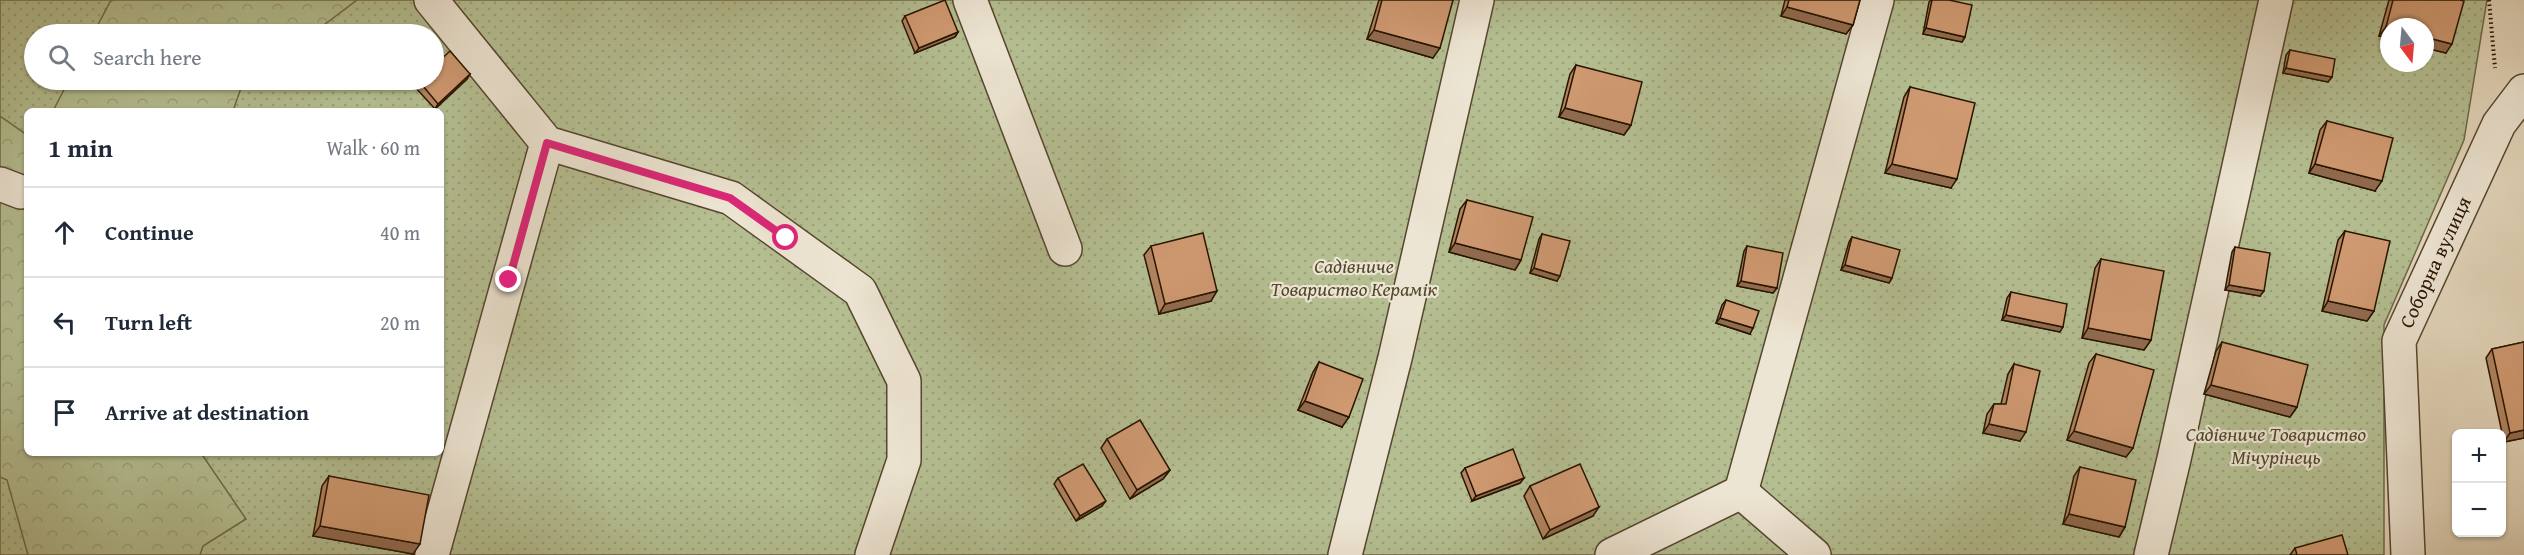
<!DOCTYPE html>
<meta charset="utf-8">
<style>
body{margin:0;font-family:"Gentium Book Plus",serif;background:#f6f6f7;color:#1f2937}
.controls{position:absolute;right:18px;bottom:18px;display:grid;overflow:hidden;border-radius:9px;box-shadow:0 2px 4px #0004}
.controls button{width:54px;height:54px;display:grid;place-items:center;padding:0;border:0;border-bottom:2px solid #e0e1e3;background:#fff;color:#1f2937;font:30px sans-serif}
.compass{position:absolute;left:2380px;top:18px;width:54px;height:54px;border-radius:50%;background:#fff;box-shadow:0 2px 4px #0004;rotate:164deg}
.stop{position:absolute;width:18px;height:18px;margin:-14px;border:4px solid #db2777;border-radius:50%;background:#fff}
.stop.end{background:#db2777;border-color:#fff;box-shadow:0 2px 6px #0008}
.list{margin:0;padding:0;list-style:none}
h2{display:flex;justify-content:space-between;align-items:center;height:78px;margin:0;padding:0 24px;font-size:26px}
h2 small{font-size:20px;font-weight:400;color:#747a83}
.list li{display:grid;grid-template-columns:39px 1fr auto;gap:18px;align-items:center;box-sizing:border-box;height:90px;padding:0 24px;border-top:2px solid #e0e1e3}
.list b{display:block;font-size:22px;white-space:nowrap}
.list em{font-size:20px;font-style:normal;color:#747a83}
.icon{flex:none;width:33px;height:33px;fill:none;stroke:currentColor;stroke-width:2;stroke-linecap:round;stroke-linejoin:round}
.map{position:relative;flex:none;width:2524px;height:555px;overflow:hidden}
.search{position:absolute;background:#fff;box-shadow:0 2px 4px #0004;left:24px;top:24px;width:420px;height:66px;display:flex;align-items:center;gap:15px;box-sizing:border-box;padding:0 21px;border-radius:33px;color:#747a83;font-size:22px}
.panel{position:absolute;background:#fff;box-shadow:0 2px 4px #0004;left:24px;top:108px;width:420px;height:348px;border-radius:9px}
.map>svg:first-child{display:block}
.green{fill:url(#green-dots);stroke:#6e6948;stroke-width:1.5;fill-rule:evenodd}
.forest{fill:url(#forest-crowns);stroke:#6e6948;stroke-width:1.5}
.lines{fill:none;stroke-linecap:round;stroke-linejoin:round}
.minor-casing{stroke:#56452f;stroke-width:36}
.path{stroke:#271400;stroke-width:4;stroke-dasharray:1.5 3;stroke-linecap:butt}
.minor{stroke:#ede5d3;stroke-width:33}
.wall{fill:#b28461;stroke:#271400;stroke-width:1.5}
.shaded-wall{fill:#916b4f;stroke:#271400;stroke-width:1.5}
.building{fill:#cf9971;stroke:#271400;stroke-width:1.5}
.route{stroke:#db2777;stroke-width:8}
.labels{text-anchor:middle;stroke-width:4.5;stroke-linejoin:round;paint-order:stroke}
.street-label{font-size:20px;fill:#271400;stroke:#ede5d3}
.park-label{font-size:20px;font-style:italic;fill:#51472c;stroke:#ede5d3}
</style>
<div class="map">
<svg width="2524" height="555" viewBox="0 0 2524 555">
<defs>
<pattern id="green-dots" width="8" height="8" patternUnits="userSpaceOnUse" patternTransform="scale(1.5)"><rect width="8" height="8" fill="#b4be91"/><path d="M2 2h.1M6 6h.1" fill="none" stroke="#9ba27b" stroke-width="1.8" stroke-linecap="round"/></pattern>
<pattern id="forest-crowns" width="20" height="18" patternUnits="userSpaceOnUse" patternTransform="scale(1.5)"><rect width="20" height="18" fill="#b4be91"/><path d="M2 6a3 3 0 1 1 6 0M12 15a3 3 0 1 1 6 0" fill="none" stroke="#9ba27b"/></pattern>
</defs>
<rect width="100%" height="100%" fill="#e4d7bc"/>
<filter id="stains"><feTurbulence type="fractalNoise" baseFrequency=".00333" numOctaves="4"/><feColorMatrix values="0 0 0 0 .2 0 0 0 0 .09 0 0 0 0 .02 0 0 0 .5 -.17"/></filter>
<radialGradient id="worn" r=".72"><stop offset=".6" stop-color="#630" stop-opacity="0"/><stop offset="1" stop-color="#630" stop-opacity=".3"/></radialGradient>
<path class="green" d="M0,0H2487L2464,140L2384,325V555H0V364L27,453H441V111H27V376L0,360ZM2389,27H2425V63H2389ZM34,34H434V80H34Z"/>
<g class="forest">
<path d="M113,0H357L312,34H93L110,2Z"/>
<path d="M69,80H252L241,88L233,111H53Z"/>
<path d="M0,116L27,135V453H201L246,519L203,546L200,555H28L7,480L0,477Z"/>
</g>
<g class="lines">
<g class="minor-casing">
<g id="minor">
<path d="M431,0L547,143L731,198L860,291L904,381V460L872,555"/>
<path d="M970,0L1065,249"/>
<path d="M0,184L21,192"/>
<path d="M1741,492L1877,0"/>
<path d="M432,555L547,143"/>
<path d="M1345,555L1395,358L1477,0"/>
<path d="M1612,555L1741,492L1814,555"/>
<path d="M2151,555L2174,459L2276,0"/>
<path d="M2408,555L2399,341L2499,124L2524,91"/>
</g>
</g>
<path class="path" d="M2489,0L2495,68"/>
<use href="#minor" class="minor"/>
</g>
<g class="wall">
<path d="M1379,0H1453L1433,58L1367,39Z"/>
<path d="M1785,0H1860L1853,25L1846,34L1781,16Z"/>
<path d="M1931,0H1949L1965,37L1962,42L1923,34L1929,2Z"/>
<path d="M2389,0H2460L2446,53L2379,36Z"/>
<path d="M905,16L958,32L955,37L915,53L902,21Z"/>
<path d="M2290,50L2332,77L2328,82L2283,73L2286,55Z"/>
<path d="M1576,65L1631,125L1624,135L1559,117L1570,74Z"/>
<path d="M470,74L467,79L435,109L414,86L419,80Z"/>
<path d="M1910,87L1951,188L1885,173L1904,97Z"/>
<path d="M2327,121L2375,191L2309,173L2320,130Z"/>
<path d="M1467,200L1521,260L1515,270L1449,252L1460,209Z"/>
<path d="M2345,231L2374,311L2367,321L2322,311L2338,240Z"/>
<path d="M1542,234L1557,281L1530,273L1539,239Z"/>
<path d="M1852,237L1892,278L1889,283L1841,270L1849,242Z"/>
<path d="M1151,246L1211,301L1159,314L1144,255Z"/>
<path d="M1747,246L1777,288L1773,293L1737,286L1744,251Z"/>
<path d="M2235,247L2260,296L2225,290L2232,252Z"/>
<path d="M2101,259L2151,340L2144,350L2082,338L2095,268Z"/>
<path d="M2011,292L2060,332L2002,320L2007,298Z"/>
<path d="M1726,300L1750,334L1716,323L1722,305Z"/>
<path d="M2222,342L2297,407L2290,417L2204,394L2216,351Z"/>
<path d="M2524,342V438L2504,442L2486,358L2492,349Z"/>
<path d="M2096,354L2133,448L2126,457L2067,440L2089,363Z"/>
<path d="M1319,362L1342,427L1298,410L1313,372Z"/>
<path d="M2014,364L2020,441L1983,433L1987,414L1994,404H2001L2008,374Z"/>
<path d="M1107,439L1170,470L1163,479L1130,499L1101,448Z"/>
<path d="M2080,467L2125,527L2119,537L2063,524L2074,476Z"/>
<path d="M1465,468L1524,478L1520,483L1472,501L1461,473Z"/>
<path d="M329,476L413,554L313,536L322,486Z"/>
<path d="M1058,478L1102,506L1076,521L1054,484Z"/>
<path d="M1530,486L1593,516L1543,539L1524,496Z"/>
<path d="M2295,548L2348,555H2290Z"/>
</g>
<g class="shaded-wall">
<path d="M1787,7L1853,25L1846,34L1781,16Z"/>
<path d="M2386,27H2389V38L2379,36Z"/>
<path d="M1926,28L1965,37L1962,42L1923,34Z"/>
<path d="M1374,30L1440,48L1433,58L1367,39Z"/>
<path d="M958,32L955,37L915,53L919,48Z"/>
<path d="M2425,37L2452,44L2446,53L2425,48Z"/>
<path d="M2286,68L2332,77L2328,82L2283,73Z"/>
<path d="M470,74L467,79L435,109L438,104Z"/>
<path d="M1565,108L1631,125L1624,135L1559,117Z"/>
<path d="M1892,164L1957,179L1951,188L1885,173Z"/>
<path d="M2315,164L2382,181L2375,191L2309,173Z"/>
<path d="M1455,243L1521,260L1515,270L1449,252Z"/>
<path d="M1845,265L1892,278L1889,283L1841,270Z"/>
<path d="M1534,268L1560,276L1557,281L1530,273Z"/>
<path d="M1741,281L1777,288L1773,293L1737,286Z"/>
<path d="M2229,285L2264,291L2260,296L2225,290Z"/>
<path d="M1217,291L1211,301L1159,314L1165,304Z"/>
<path d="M2328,301L2374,311L2367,321L2322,311Z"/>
<path d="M2006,315L2063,327L2060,332L2002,320Z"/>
<path d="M1720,318L1753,328L1750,334L1716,323Z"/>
<path d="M2088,328L2151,340L2144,350L2082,338Z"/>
<path d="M2211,385L2297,407L2290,417L2204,394Z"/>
<path d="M1305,401L1349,417L1342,427L1298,410Z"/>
<path d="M1989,424L2026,432L2020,441L1983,433Z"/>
<path d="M2524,430V438L2504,442L2510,433Z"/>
<path d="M2074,431L2133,448L2126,457L2067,440Z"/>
<path d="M1170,470L1163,479L1130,499L1137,490Z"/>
<path d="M1524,478L1520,483L1472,501L1476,496Z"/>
<path d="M1106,501L1102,506L1076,521L1080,516Z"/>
<path d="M1599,507L1593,516L1543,539L1550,530Z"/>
<path d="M2069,514L2125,527L2119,537L2063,524Z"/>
<path d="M320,526L420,544L413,554L313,536Z"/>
</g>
<g class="building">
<path d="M945,0L958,32L919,48L905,16Z"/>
<path d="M1382,0H1453L1440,48L1374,30Z"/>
<path d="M1789,0H1860L1853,25L1787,7Z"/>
<path d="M1932,0H1949L1972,5L1965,37L1926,28Z"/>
<path d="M2393,0H2460L2464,1L2452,44L2425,37V27H2386Z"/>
<path d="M2290,50L2335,59L2332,77L2286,68Z"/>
<path d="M450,51L470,74L438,104L418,80H434V66Z"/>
<path d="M1576,65L1642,82L1631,125L1565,108Z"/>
<path d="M1910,87L1975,103L1957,179L1892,164Z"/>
<path d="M2327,121L2393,138L2382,181L2315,164Z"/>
<path d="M1467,200L1533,217L1521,260L1455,243Z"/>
<path d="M2345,231L2390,241L2374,311L2328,301Z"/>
<path d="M1203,233L1217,291L1165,304L1151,246Z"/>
<path d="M1542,234L1570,241L1560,276L1534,268Z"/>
<path d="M1852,237L1900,250L1892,278L1845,265Z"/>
<path d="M1747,246L1783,253L1777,288L1741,281Z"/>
<path d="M2235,247L2270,253L2264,291L2229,285Z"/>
<path d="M2101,259L2164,271L2151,340L2088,328Z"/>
<path d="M2011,292L2067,304L2063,327L2006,315Z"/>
<path d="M1726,300L1759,311L1753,328L1720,318Z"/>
<path d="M2222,342L2308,365L2297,407L2211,385Z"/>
<path d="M2524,342V430L2510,433L2492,349Z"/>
<path d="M2096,354L2154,370L2133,448L2074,431Z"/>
<path d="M1319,362L1363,379L1349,417L1305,401Z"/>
<path d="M2014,364L2040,371L2026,432L1989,424L1994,404H2006Z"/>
<path d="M1140,420L1170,470L1137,490L1107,439Z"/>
<path d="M1513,449L1524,478L1476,496L1465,468Z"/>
<path d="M1083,464L1106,501L1080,516L1058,478Z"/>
<path d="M1580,464L1599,507L1550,530L1530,486Z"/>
<path d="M2080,467L2136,480L2125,527L2069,514Z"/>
<path d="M329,476L429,495L420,544L320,526Z"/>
<path d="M2342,535L2348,555H2297L2295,548Z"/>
</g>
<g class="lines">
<path class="route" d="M509,280L547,143L730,198L786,238"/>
</g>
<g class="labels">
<g class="street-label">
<text transform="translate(2435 262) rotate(-65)" y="7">Соборна вулиця</text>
</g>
<g class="park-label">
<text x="1354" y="273">Садівниче<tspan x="1354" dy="23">Товариство Керамік</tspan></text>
<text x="2276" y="441">Садівниче Товариство<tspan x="2276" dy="23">Мічурінець</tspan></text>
</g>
</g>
<rect width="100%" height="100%" filter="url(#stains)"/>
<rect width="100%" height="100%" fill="url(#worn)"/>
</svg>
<div class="controls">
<button>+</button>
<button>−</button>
</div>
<svg class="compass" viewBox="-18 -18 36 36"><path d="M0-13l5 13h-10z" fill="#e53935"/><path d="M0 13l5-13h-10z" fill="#747a83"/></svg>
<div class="stop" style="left:786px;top:238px"></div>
<div class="stop end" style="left:509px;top:280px"></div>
<div class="search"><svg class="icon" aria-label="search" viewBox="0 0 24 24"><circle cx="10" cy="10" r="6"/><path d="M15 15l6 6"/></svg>Search here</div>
<section class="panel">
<h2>1 min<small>Walk · 60 m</small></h2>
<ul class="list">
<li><svg class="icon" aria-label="ahead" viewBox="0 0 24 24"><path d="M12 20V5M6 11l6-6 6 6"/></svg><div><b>Continue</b></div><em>40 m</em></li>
<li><svg class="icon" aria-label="left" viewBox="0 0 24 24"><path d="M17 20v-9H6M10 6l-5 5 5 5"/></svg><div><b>Turn left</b></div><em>20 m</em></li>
<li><svg class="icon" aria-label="arrive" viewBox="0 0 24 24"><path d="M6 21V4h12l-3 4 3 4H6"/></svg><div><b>Arrive at destination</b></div></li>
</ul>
</section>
</div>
